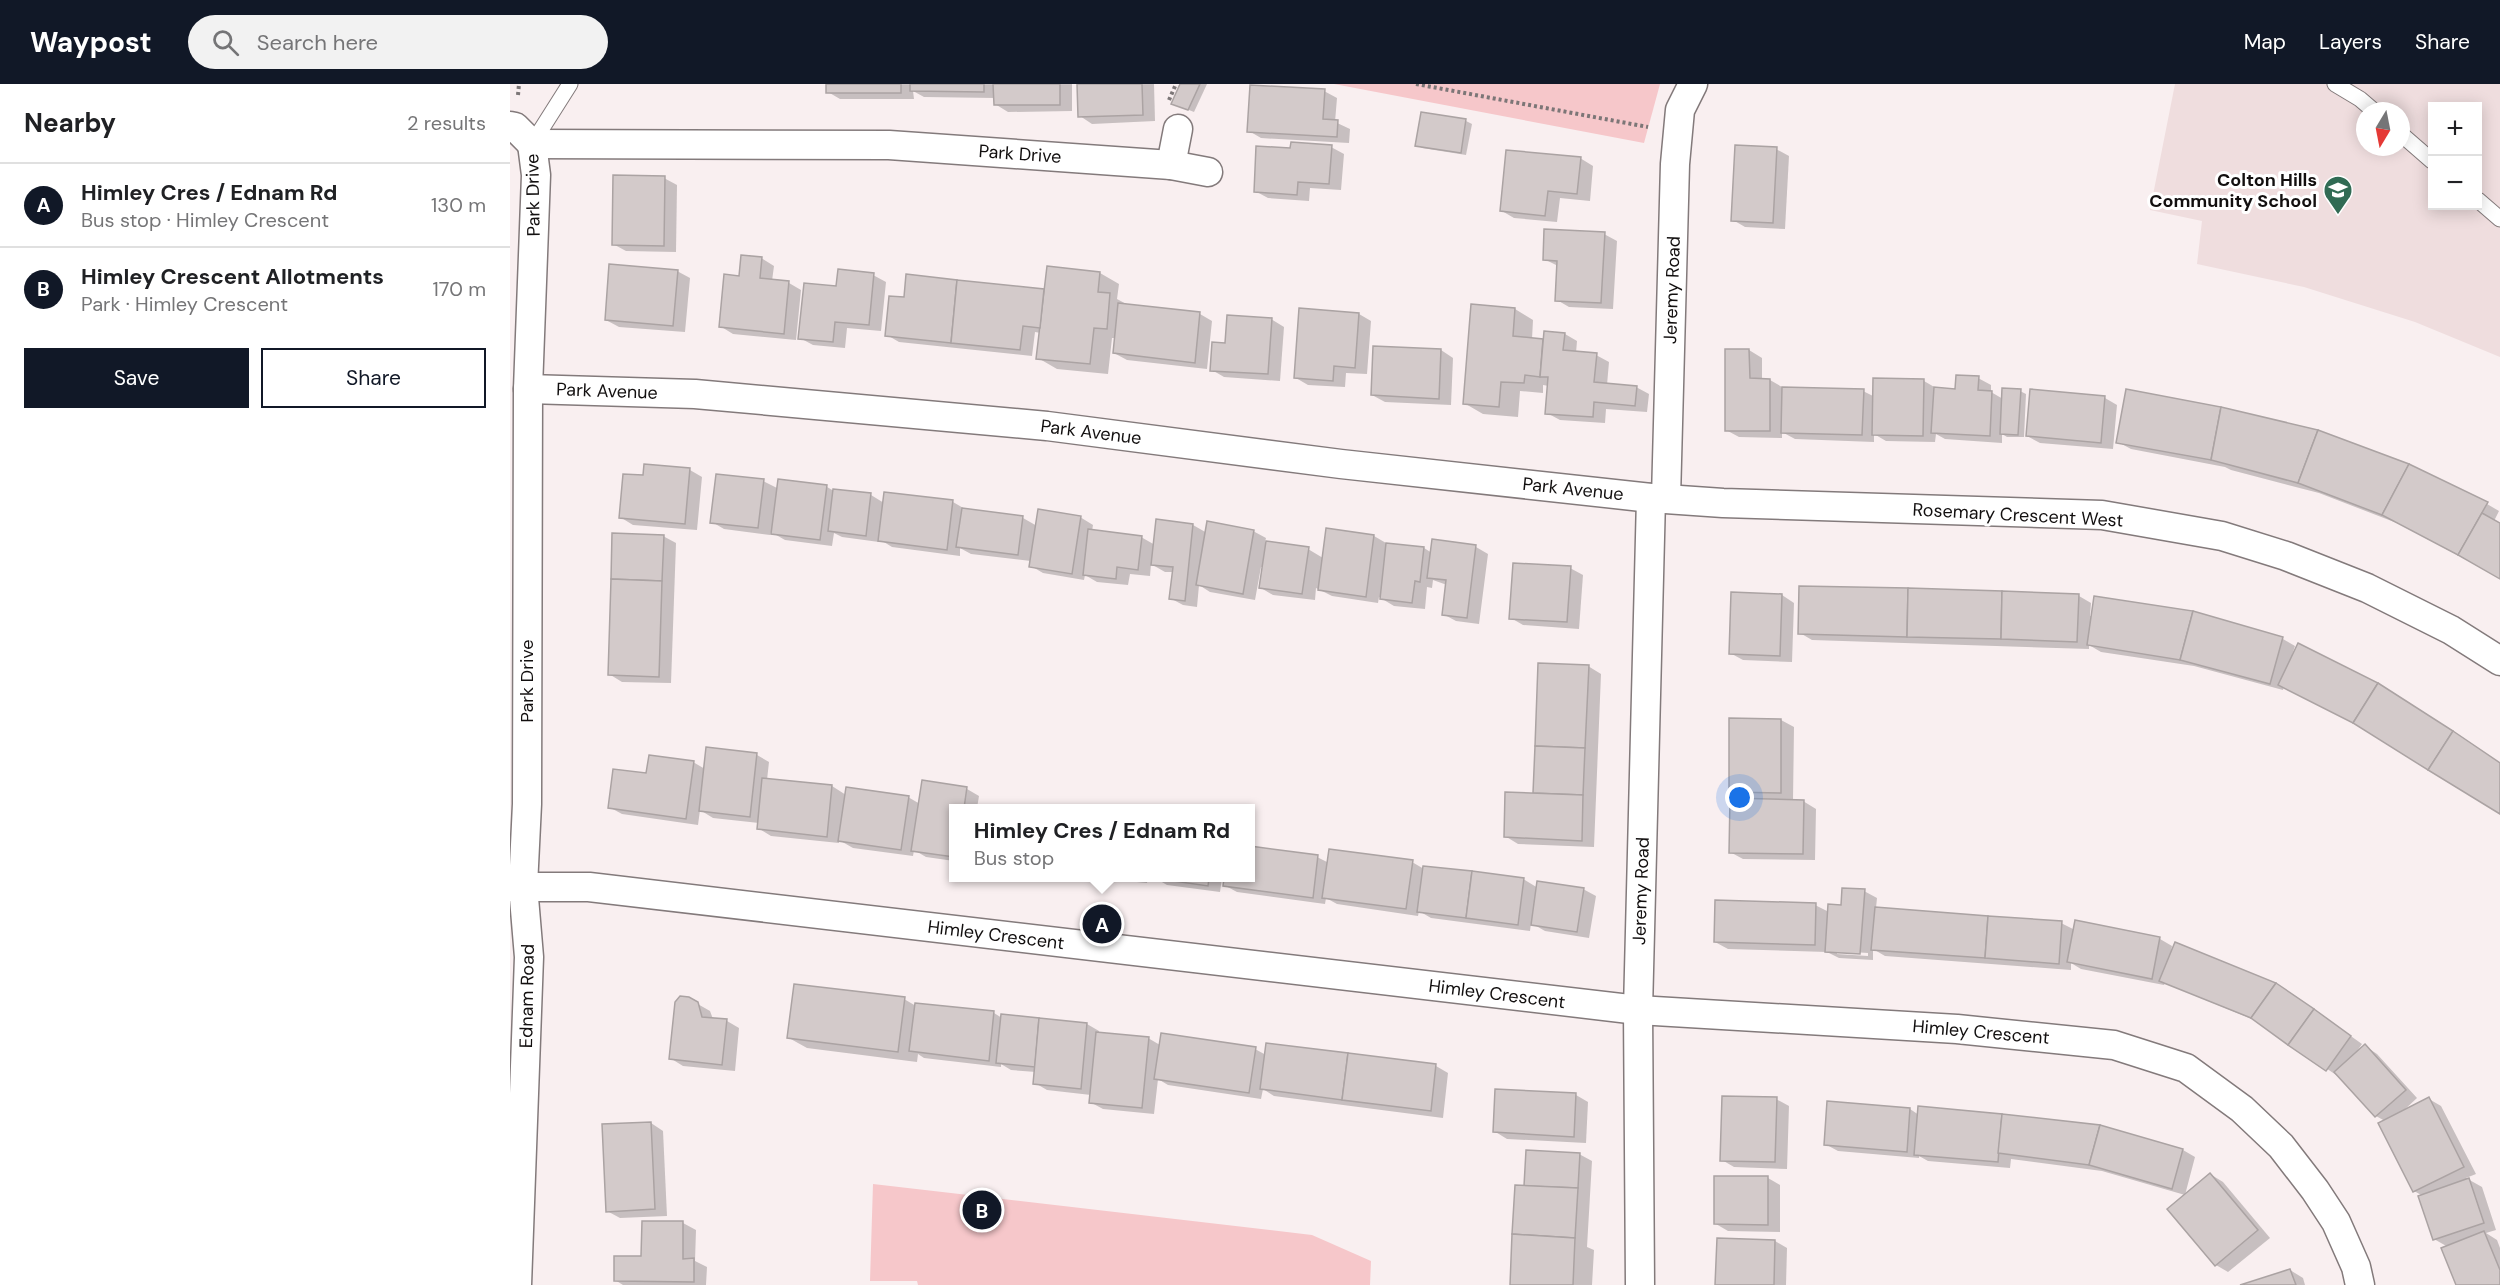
<!DOCTYPE html>
<meta charset="utf-8">
<style>
body{margin:0;font-family:"DM Sans",sans-serif;background:#f2f2f2;color:#202124}
.controls{position:absolute;right:18px;top:18px;display:grid;overflow:hidden;border-radius:0px;box-shadow:0 3px 15px #0003}
.controls button{width:54px;height:54px;display:grid;place-items:center;padding:0;border:0;border-bottom:2px solid #e0e0e0;background:#fff;color:#202124;font:30px sans-serif}
.compass{position:absolute;left:1846px;top:18px;width:54px;height:54px;border-radius:50%;background:#fff;box-shadow:0 3px 15px #0003;rotate:190deg}
.you{position:absolute;left:1230px;top:714px;width:21px;height:21px;margin:-15px;border:4px solid #fff;border-radius:50%;background:#1a73e8;box-shadow:0 0 0 9px #1a73e833}
.badge{display:grid;place-items:center;width:39px;height:39px;border-radius:50%;background:#111827;color:#fff;font-size:20px;font-weight:700}
.pin{position:absolute;translate:-50% -50%;border:3px solid #fff;box-shadow:0 2px 6px #0006}
.popup{position:absolute;left:439px;top:720px;width:306px;height:78px;box-sizing:border-box;display:grid;place-content:center;border-radius:0px;background:#fff;filter:drop-shadow(0 2px 4px #0005);font-size:20px;white-space:nowrap;color:#757577}
.popup b{font-size:22px;color:#202124}
.popup::after{content:'';position:absolute;left:50%;top:100%;margin-left:-12px;border:12px solid transparent;border-top-color:#fff}
.list{margin:0;padding:0;list-style:none}
h2{display:flex;justify-content:space-between;align-items:center;height:78px;margin:0;padding:0 24px;font-size:26px}
h2 small{font-size:20px;font-weight:400;color:#757577}
.list li{display:grid;grid-template-columns:39px 1fr auto;gap:18px;align-items:center;box-sizing:border-box;height:84px;padding:0 24px;border-top:2px solid #e0e0e0}
.list b{display:block;font-size:22px;white-space:nowrap}
.list p{margin:0;font-size:20px;white-space:nowrap;color:#757577}
.list em{font-size:20px;font-style:normal;color:#757577}
.actions{display:flex;gap:12px;padding:18px 24px}
.actions a{flex:1;padding:14px 0;border:2px solid #111827;border-radius:0px;text-align:center;font-size:21px;color:#111827}
.actions .main{background:#111827;color:#fff}
.icon{flex:none;width:33px;height:33px;fill:none;stroke:currentColor;stroke-width:2;stroke-linecap:round;stroke-linejoin:round}
.map{position:relative;flex:none;width:1990px;height:1201px;overflow:hidden}
header{display:flex;align-items:center;gap:36px;box-sizing:border-box;height:84px;padding:0 30px;background:#111827;color:#fff}
header strong{font-size:28px}
nav{display:flex;gap:33px;margin-inline-start:auto;font-size:21px}
.search{width:420px;height:54px;background:#f2f2f2;display:flex;align-items:center;gap:15px;box-sizing:border-box;padding:0 21px;border-radius:33px;color:#757577;font-size:22px}
main{display:flex}
aside{flex:1;background:#fff}
.map>svg:first-child{display:block}
.built{fill:#efddde;fill-rule:evenodd}
.green{fill:#f6c7ca}
.shadow{fill:#0003;fill-rule:evenodd}
.building{fill:#d3caca;stroke:#aba3a3;stroke-width:1.5}
.lines{fill:none;stroke-linecap:round;stroke-linejoin:round}
.service-casing{stroke:#837a7b;stroke-width:17}
.minor-casing{stroke:#837a7b;stroke-width:31}
.path{stroke:#7c7677;stroke-width:4;stroke-dasharray:3 3;stroke-linecap:butt}
.service{stroke:#fff;stroke-width:15}
.minor{stroke:#fff;stroke-width:28}
.labels{text-anchor:middle;stroke-width:6;stroke-linejoin:round;paint-order:stroke}
.street-label{font-size:18px;fill:#120f0f;stroke:#fff}
.poi-label{font-size:18px;font-weight:bold;fill:#120f0f;stroke:#fff;text-anchor:end}
</style>
<header>
<strong>Waypost</strong>
<div class="search"><svg class="icon" aria-label="search" viewBox="0 0 24 24"><circle cx="10" cy="10" r="6"/><path d="M15 15l6 6"/></svg>Search here</div>
<nav><a>Map</a><a>Layers</a><a>Share</a></nav>
</header>
<main>
<aside>
<h2>Nearby<small>2 results</small></h2>
<ul class="list">
<li><span class="badge">A</span><div><b>Himley Cres / Ednam Rd</b><p>Bus stop · Himley Crescent</p></div><em>130 m</em></li>
<li><span class="badge">B</span><div><b>Himley Crescent Allotments</b><p>Park · Himley Crescent</p></div><em>170 m</em></li>
</ul>
<div class="actions"><a class="main">Save</a><a>Share</a></div>
</aside>
<div class="map">
<svg width="1990" height="1201" viewBox="0 0 1990 1201">
<rect width="100%" height="100%" fill="#f9eff0"/>
<path class="built" d="M1665,0H1990V273L1905,238L1794,203L1687,180L1692,137L1640,126ZM1922,22H1968V122H1922ZM1855,27H1891V63H1855Z"/>
<g class="green">
<path d="M824,0H1150L1134,59Z"/>
<path d="M363,1100L802,1151L861,1177L860,1201H408L407,1197H360Z"/>
</g>
<g class="shadow">
<path d="M318,0H562V27L498,28L485,20V14L414,13L403,7L404,15H330L318,8Z"/>
<path d="M568,0H644L645,37L582,40L570,32Z"/>
<path d="M672,0H697L684,28L669,22Z"/>
<path d="M814,7L827,14L825,38L840,45L839,59L751,54L739,47Z"/>
<path d="M912,30L956,37L962,40L956,71L912,64L907,61Z"/>
<path d="M821,63L834,70L831,106L800,104L799,117L758,114L745,107L782,65Z"/>
<path d="M1266,65L1279,72L1275,145L1235,143L1223,136Z"/>
<path d="M1070,74L1083,82L1080,117L1050,114L1047,138L1004,134L992,127Z"/>
<path d="M154,94L167,101L166,168L116,167L103,160Z"/>
<path d="M1094,150L1107,157L1103,225L1059,223L1047,216L1048,182L1034,175Z"/>
<path d="M251,174L264,182L262,197L279,199L291,206L286,256L223,250L210,242L230,194Z"/>
<path d="M538,184L590,189L609,200L607,215L620,222L690,230L702,237L697,285L617,276L604,269L606,254H602L598,290L547,285L528,274L531,249L525,248L522,272L389,258L377,251L395,215L398,192L535,207Z"/>
<path d="M167,187L180,194L175,248L109,243L96,236Z"/>
<path d="M363,191L376,198L371,247L337,244L335,264L303,261L290,254L327,204Z"/>
<path d="M1005,225L1023,236L1022,255L1035,257L1055,250L1067,257L1066,269L1086,271L1099,278L1097,301L1126,303L1139,310L1137,328L1096,325L1095,339L1050,336L1037,329L1039,302L1033,301V309L1010,307L1008,333L973,330L954,319Z"/>
<path d="M849,230L861,237L857,290L836,289L835,303L798,301L786,294Z"/>
<path d="M761,235L774,243L770,297L714,293L702,286L716,261Z"/>
<path d="M931,266L943,274L941,321L875,318L862,311Z"/>
<path d="M1239,266L1252,274V296H1260L1272,303L1353,307L1365,313V296L1414,297L1426,304L1447,306L1468,294L1481,301V308L1493,315L1510,307L1516,310L1514,353H1497L1492,350V359L1435,355L1426,350L1425,358L1376,357L1364,350V358L1285,355L1272,348V354L1229,353L1216,346L1217,267Z"/>
<path d="M1595,314L1607,321L1603,365L1530,359L1517,352Z"/>
<path d="M1608,358L1977,420L1989,427L1984,437L1990,441V494L1892,441L1809,409L1721,386L1715,383L1621,365Z"/>
<path d="M180,386L192,393L187,446L123,441L110,433L135,393Z"/>
<path d="M253,397L269,405L317,403L324,407L361,411L374,419L443,418L455,425L513,434L527,442L570,433L583,441L582,447L631,453L645,461L683,441L697,449L743,447L756,454L755,458L798,465L813,474L817,446L864,452L876,459L914,464L922,469L924,457L966,463L978,470L969,540L946,537L933,530L937,501L923,496L922,504L917,503L915,525L884,522L869,513L868,519L822,512L806,504L805,516L763,511L751,504L753,483H751L745,516L700,508L689,501L687,523L673,521L660,514L664,488H655L641,480L640,492L620,490L618,501L587,498L575,491L574,496L533,489L521,482V477L461,470L450,464V472L382,463L369,455V458L332,453L324,449L322,462L275,456L261,448L260,451L214,445L202,438Z"/>
<path d="M153,452L166,459L161,599L112,598L99,590Z"/>
<path d="M1060,484L1073,491L1069,545L1013,541L1001,534Z"/>
<path d="M1272,511L1284,519L1282,578L1233,576L1220,569Z"/>
<path d="M1569,512L1581,519L1580,532L1773,555L1785,562L1782,571L1990,679V728L1852,643L1774,602L1773,606L1684,582L1591,568L1579,561V565L1302,556L1290,549Z"/>
<path d="M1030,581L1078,582L1091,590L1084,763L1008,760L995,752L1025,711Z"/>
<path d="M1221,636H1271L1284,643L1283,717H1293L1306,725L1305,776L1233,775L1220,768L1235,716L1220,708Z"/>
<path d="M247,671L259,678L257,696L322,702L336,711L398,713L410,720L413,698L457,705L469,712L467,724H444V777L416,773L404,766L403,772L343,764L329,756V759L261,752L248,744L249,739L203,734L190,726L188,741L112,730L99,723L137,691L183,678L195,685Z"/>
<path d="M807,773L819,779L902,778L914,785L1013,795L1028,804L1073,805L1086,812L1079,854L1035,847L1021,839L1020,847L921,834L909,827L908,832L827,820L816,814L815,820L727,808L714,801L715,794H740Z"/>
<path d="M585,794H638L637,799Z"/>
<path d="M645,794H712L710,808L657,801Z"/>
<path d="M1354,807L1367,814L1366,824L1551,839L1565,846L1650,855L1662,862L1661,868L1779,908L1852,960L1847,967L1855,962L1867,970L1907,1014L1892,1028L1919,1015L1931,1022L1966,1090L1956,1094L1972,1103L1986,1146L1976,1149L1987,1156L1990,1164V1201H1948L1938,1163L1924,1155L1913,1112L1904,1107L1875,1037L1866,1032L1829,993L1749,938L1655,899L1654,901L1571,885L1561,879V886L1375,872L1363,865V876L1329,874L1317,868L1218,865L1205,858L1305,821L1319,828L1333,823ZM1327,867L1358,869V872L1327,870Z"/>
<path d="M179,915L200,927L203,935L217,937L229,944L225,987L173,982L160,974Z"/>
<path d="M394,915L406,922L484,929L492,934L493,932L577,940L589,947V950L638,954L650,961L745,965L756,971L758,960L926,982L938,989L933,1034L764,1012L753,1005L751,1015L658,1001L648,995L644,1030L593,1025L580,1018L581,1011L537,1006L525,999L526,988L501,986L491,980V983L414,974L408,970L407,978L297,964L279,954Z"/>
<path d="M1066,1011L1078,1018L1076,1059L997,1055L984,1047Z"/>
<path d="M1266,1015L1279,1022L1277,1085L1224,1083L1212,1076Z"/>
<path d="M1400,1025L1409,1031L1590,1042L1673,1066L1685,1073L1675,1111L1592,1087L1501,1075L1500,1084L1418,1077L1409,1072V1074L1328,1067L1315,1060Z"/>
<path d="M141,1039L153,1047L157,1132L110,1134L97,1127Z"/>
<path d="M1069,1070L1082,1077L1077,1163L1084,1166L1082,1201H1001L1016,1103Z"/>
<path d="M1700,1090L1713,1098L1760,1154L1718,1188L1706,1181Z"/>
<path d="M1258,1094L1270,1101V1148L1218,1147L1206,1140Z"/>
<path d="M133,1138L173,1139L186,1146L185,1177L197,1183L196,1201H113L105,1196L133,1173Z"/>
<path d="M1265,1157L1277,1164L1276,1201H1207Z"/>
<path d="M1780,1186L1793,1194L1795,1201H1735Z"/>
</g>
<g class="building">
<rect x="316" y="0" width="75" height="9"/>
<path d="M400,0H474V8L400,7Z"/>
<path d="M483,0H550V21H484Z"/>
<path d="M567,0H632L633,31L568,33Z"/>
<path d="M670,0H690L678,26L661,20Z"/>
<path d="M740,1L815,5L813,35L828,36L827,53L737,48Z"/>
<path d="M911,28L956,35L951,69L905,62Z"/>
<path d="M781,58L822,61L819,100L788,98L787,111L744,108L746,62L780,64Z"/>
<path d="M1225,61L1267,63L1263,139L1221,137Z"/>
<path d="M996,66L1071,73L1067,110L1038,107L1035,132L990,127Z"/>
<path d="M103,91L155,92L154,162L102,161Z"/>
<path d="M1034,145L1095,148L1091,219L1045,217L1047,177L1033,176Z"/>
<path d="M231,171L252,173L250,194L279,197L274,250L209,243L214,190L229,192Z"/>
<path d="M99,180L168,186L163,242L95,236Z"/>
<path d="M537,182L590,188L588,208L600,209L597,245L584,244L580,280L526,275Z"/>
<path d="M328,185L364,189L359,241L325,238L323,258L288,255L294,199L326,202Z"/>
<path d="M396,190L447,196L441,259L375,252L379,212L394,213Z"/>
<path d="M447,196L534,205L530,244L513,242L510,266L441,259Z"/>
<path d="M608,219L690,228L685,279L603,269Z"/>
<path d="M961,220L1005,224L1003,252L1033,255L1030,293L1015,291L1014,299L991,298L989,323L953,320Z"/>
<path d="M789,224L849,229L845,284L824,282L823,297L784,294Z"/>
<path d="M717,231L762,234L758,290L700,287L702,258L715,259Z"/>
<path d="M1034,247L1055,249L1053,266L1087,269L1084,298L1127,302L1125,322L1084,318L1083,333L1035,330L1038,293H1030Z"/>
<path d="M863,262L931,265L929,315L861,311Z"/>
<path d="M1215,265H1239L1240,294L1260,295V347H1215Z"/>
<path d="M1446,291L1469,292L1468,306L1482,307L1480,352L1421,349L1424,303L1445,305Z"/>
<path d="M1363,294L1414,295L1413,352L1362,351Z"/>
<path d="M1272,303L1354,305L1352,351L1271,349Z"/>
<path d="M1492,304L1511,305L1508,351L1490,350Z"/>
<path d="M1520,305L1595,312L1591,359L1516,352Z"/>
<path d="M1616,305L1711,323L1701,376L1606,359Z"/>
<path d="M1711,323L1808,346L1788,399L1701,376Z"/>
<path d="M1808,346L1899,380L1872,431L1788,399Z"/>
<path d="M134,380L180,384L175,440L109,434L113,390L133,391Z"/>
<path d="M1899,380L1978,418L1948,471L1872,431Z"/>
<path d="M206,390L254,395L248,444L200,439Z"/>
<path d="M268,395L317,401L310,456L261,450Z"/>
<path d="M323,405L361,409L356,452L318,447Z"/>
<path d="M374,408L443,416L437,466L368,457Z"/>
<path d="M452,424L513,432L508,471L446,463Z"/>
<path d="M528,425L571,432L562,490L519,483Z"/>
<path d="M1972,429L1990,439V495L1948,471Z"/>
<path d="M646,435L683,440L675,517L659,515L663,483L641,481Z"/>
<path d="M697,437L744,446L733,510L686,501Z"/>
<path d="M816,444L864,451L856,513L808,506Z"/>
<path d="M578,445L632,452L628,486L607,483L606,495L573,491Z"/>
<path d="M102,449L154,451L152,497L101,495Z"/>
<path d="M922,455L966,461L957,534L932,531L936,496L917,494Z"/>
<path d="M756,457L799,463L792,510L749,504Z"/>
<path d="M876,459L914,463L910,498L905,497L902,519L870,515Z"/>
<path d="M1003,479L1061,482L1057,538L999,535Z"/>
<path d="M101,495L152,497L149,593L98,591Z"/>
<path d="M1289,502L1398,504L1397,553L1288,550Z"/>
<path d="M1398,504L1492,507L1491,555L1397,553Z"/>
<path d="M1492,507L1569,510L1567,558L1491,555Z"/>
<path d="M1221,508L1272,510L1270,572L1219,570Z"/>
<path d="M1584,512L1683,527L1670,576L1577,561Z"/>
<path d="M1683,527L1773,553L1760,600L1670,576Z"/>
<path d="M1788,559L1868,599L1843,639L1768,601Z"/>
<path d="M1028,579L1079,581L1075,664L1025,662Z"/>
<path d="M1868,599L1943,647L1918,686L1843,639Z"/>
<path d="M1219,634L1271,635V709L1219,708Z"/>
<path d="M1943,647L1990,679V730L1918,686Z"/>
<path d="M1025,662L1075,664L1073,711L1023,709Z"/>
<path d="M196,663L247,669L240,733L189,727Z"/>
<path d="M139,671L184,677L176,735L98,724L103,685L136,689Z"/>
<path d="M252,694L322,701L317,753L247,745Z"/>
<path d="M412,696L457,703L454,724H444V773L401,767Z"/>
<path d="M336,703L399,712L391,766L328,757Z"/>
<path d="M995,708L1073,711L1072,757L994,753Z"/>
<path d="M1220,714L1294,716L1293,770L1219,769Z"/>
<path d="M740,762L808,771L803,814L713,802L714,794H740Z"/>
<path d="M819,765L903,776L896,825L812,814Z"/>
<path d="M913,782L962,787L956,834L907,828Z"/>
<path d="M962,787L1014,794L1008,841L956,834Z"/>
<path d="M643,794H699L698,802Z"/>
<path d="M1027,797L1074,804L1067,848L1021,841Z"/>
<path d="M1332,804L1355,805L1350,870L1315,868L1318,820L1331,821Z"/>
<path d="M1205,816L1306,819L1305,861L1204,858Z"/>
<path d="M1365,823L1478,832L1475,874L1361,866Z"/>
<path d="M1478,832L1552,837L1549,880L1475,874Z"/>
<path d="M1565,836L1650,853L1642,895L1557,878Z"/>
<path d="M1665,858L1766,899L1741,934L1649,897Z"/>
<path d="M1766,899L1804,925L1778,961L1741,934Z"/>
<path d="M284,900L395,913L388,968L277,954Z"/>
<path d="M170,912L179,913L188,918L192,933L217,935L212,981L159,975L165,918Z"/>
<path d="M405,919L484,927L479,977L399,967Z"/>
<path d="M1804,925L1841,952L1816,987L1778,961Z"/>
<path d="M491,930L529,934L525,983L486,979Z"/>
<path d="M529,934L577,939L571,1005L523,1000Z"/>
<path d="M586,948L639,953L632,1024L579,1019Z"/>
<path d="M651,949L746,963L739,1009L644,995Z"/>
<path d="M756,959L838,969L832,1016L750,1005Z"/>
<path d="M1855,960L1896,1006L1865,1033L1824,988Z"/>
<path d="M838,969L926,980L921,1027L832,1016Z"/>
<path d="M985,1005L1066,1009L1064,1053L983,1048Z"/>
<path d="M1212,1012L1267,1013L1265,1078L1210,1077Z"/>
<path d="M1919,1013L1954,1083L1903,1108L1868,1039Z"/>
<path d="M1317,1017L1400,1024L1397,1068L1314,1061Z"/>
<path d="M1408,1022L1492,1030L1488,1078L1404,1071Z"/>
<path d="M1492,1030L1590,1041L1579,1081L1488,1069Z"/>
<path d="M141,1038L145,1125L96,1128L92,1040Z"/>
<path d="M1590,1041L1673,1065L1662,1105L1579,1081Z"/>
<path d="M1016,1066L1070,1069L1068,1104L1014,1102Z"/>
<path d="M1700,1089L1748,1146L1705,1182L1657,1125Z"/>
<path d="M1204,1092H1258V1141L1204,1140Z"/>
<path d="M1959,1094L1974,1139L1923,1156L1908,1112Z"/>
<path d="M1005,1101L1068,1104L1065,1154L1002,1150Z"/>
<path d="M132,1137H173V1175L184,1174V1198L104,1197V1172H131Z"/>
<path d="M1974,1147L1990,1186V1201H1946L1931,1164Z"/>
<path d="M1002,1150L1065,1154L1063,1201H1000Z"/>
<path d="M1207,1154L1265,1156L1264,1201H1205Z"/>
<path d="M1780,1185L1786,1201H1730Z"/>
</g>
<g class="lines">
<g class="service-casing">
<g id="service">
<path d="M1825,0L1850,15L1864,27"/>
<path d="M1891,50L1922,77"/>
<path d="M22,60L60,0"/>
<path d="M1968,116L1990,135"/>
</g>
</g>
<g class="minor-casing">
<g id="minor">
<path d="M0,42L5,43L22,60"/>
<path d="M22,60L379,61L661,81L698,88"/>
<path d="M661,81L668,45"/>
<path d="M18,305L185,310L537,342L831,380L1141,414L1213,419L1592,431L1712,452L1776,472L1857,504L1941,546L1990,577"/>
<path d="M1156,414L1165,80L1170,26L1183,0"/>
<path d="M0,803H79L1128,926L1447,945L1604,961L1676,984L1732,1025L1771,1062L1805,1106L1826,1138L1846,1183L1850,1201"/>
<path d="M7,1201L19,873L13,802L17,720L18,305L26,91L22,60"/>
<path d="M1130,1201L1128,926L1141,414"/>
</g>
</g>
<g class="path">
<path d="M906,0L1138,43"/>
<path d="M8,11L9,0"/>
<path d="M659,16L666,0"/>
</g>
<use href="#service" class="service"/>
<use href="#minor" class="minor"/>
</g>
<defs>
<g id="school-pin" transform="scale(1.5)"><path d="M0 17L-7.5 6A9.5 9.5 0 1 1 7.5 6Z" fill="#316b54" stroke="#fff"/><path d="M0-5L7-2L0 1L-7-2ZM-4 1L0 2.5L4 1V4Q0 6-4 4Z" fill="#fff"/></g>
</defs>
<g fill-rule="evenodd">
<use href="#school-pin" x="1828" y="106"/>
</g>
<g class="labels">
<g class="street-label">
<text transform="translate(510 70) rotate(4)" y="6">Park Drive</text>
<text transform="translate(23 111) rotate(-91)" y="6">Park Drive</text>
<text transform="translate(1162 206) rotate(-88)" y="6">Jeremy Road</text>
<text transform="translate(97 307) rotate(2)" y="6">Park Avenue</text>
<text transform="translate(581 348) rotate(7)" y="6">Park Avenue</text>
<text transform="translate(1063 405) rotate(6)" y="6">Park Avenue</text>
<text transform="translate(1508 431) rotate(3)" y="6">Rosemary Crescent West</text>
<text transform="translate(17 597) rotate(-90)" y="6">Park Drive</text>
<text transform="translate(1131 807) rotate(-88)" y="6">Jeremy Road</text>
<text transform="translate(486 851) rotate(7)" y="6">Himley Crescent</text>
<text transform="translate(987 910) rotate(7)" y="6">Himley Crescent</text>
<text transform="translate(17 912) rotate(-89)" y="6">Ednam Road</text>
<text transform="translate(1471 948) rotate(5)" y="6">Himley Crescent</text>
</g>
<g class="poi-label">
<text x="1807" y="102">Colton Hills<tspan x="1807" dy="21">Community School</tspan></text>
</g>
</g>
</svg>
<div class="controls">
<button>+</button>
<button>−</button>
</div>
<svg class="compass" viewBox="-18 -18 36 36"><path d="M0-13l5 13h-10z" fill="#e53935"/><path d="M0 13l5-13h-10z" fill="#757577"/></svg>
<div class="you"></div>
<div class="pin badge" style="left:592px;top:840px">A</div>
<div class="popup"><b>Himley Cres / Ednam Rd</b>Bus stop</div>
<div class="pin badge" style="left:472px;top:1126px">B</div>
</div>
</main>
